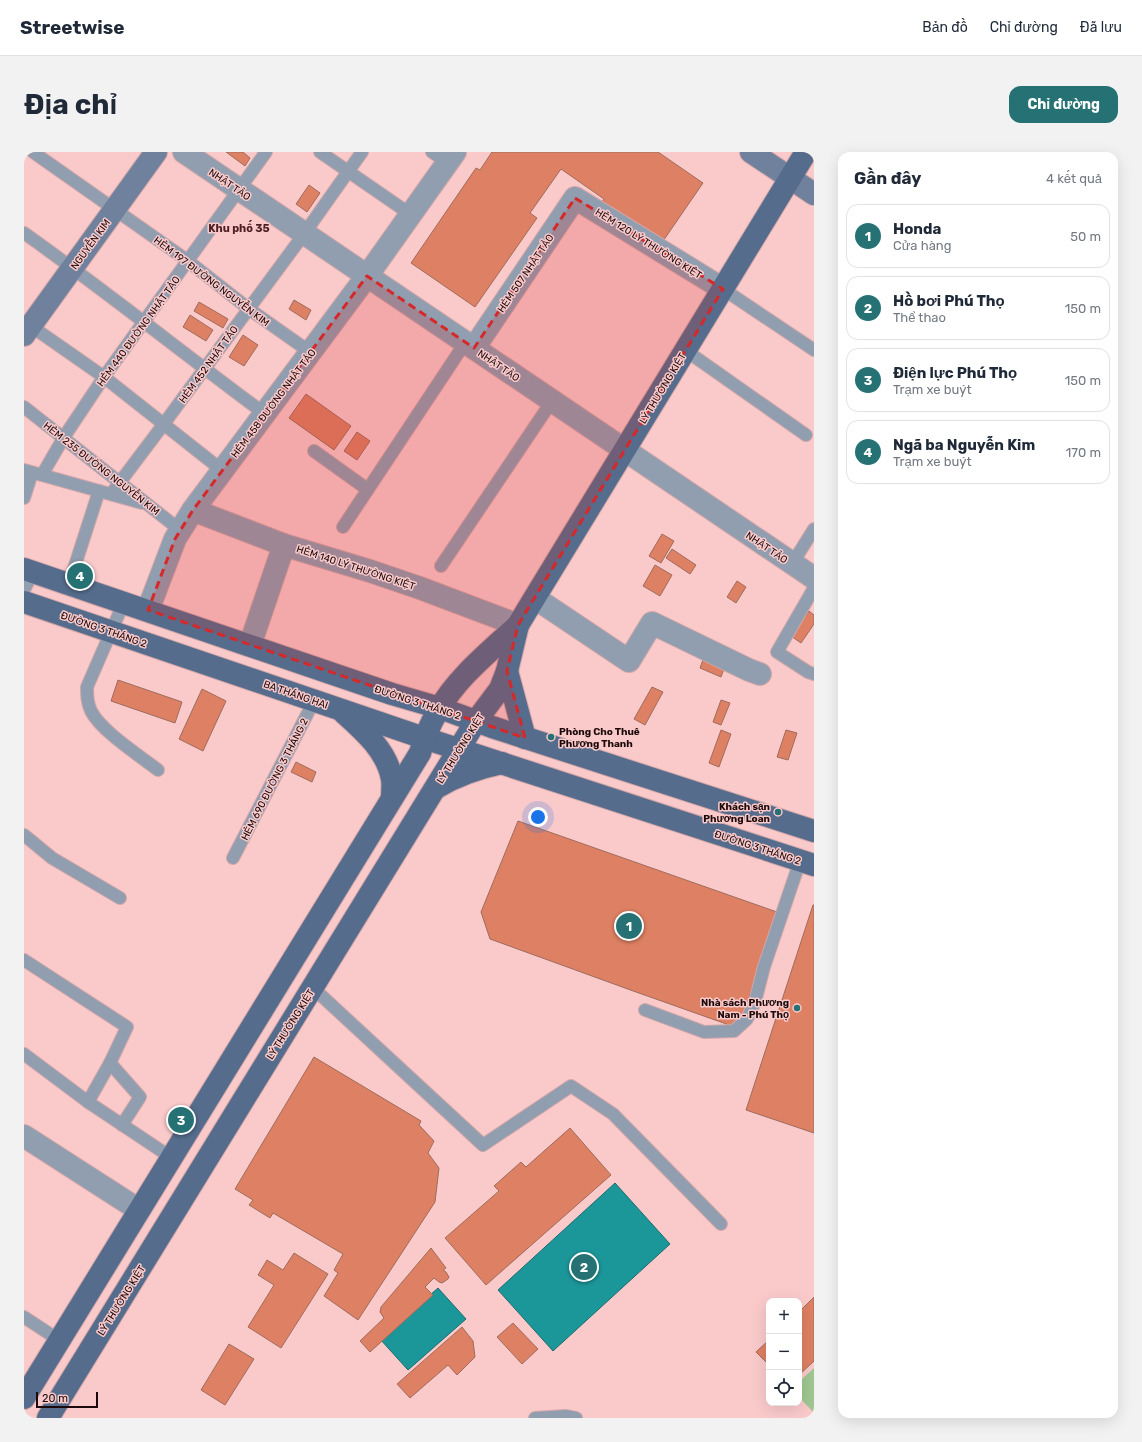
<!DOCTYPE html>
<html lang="vi">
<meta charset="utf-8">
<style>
body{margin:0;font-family:Rubik,sans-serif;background:#f2f2f3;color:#1f2937}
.controls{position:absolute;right:12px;bottom:12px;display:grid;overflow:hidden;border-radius:8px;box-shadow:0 4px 16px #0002}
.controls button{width:36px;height:36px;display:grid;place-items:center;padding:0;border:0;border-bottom:1px solid #e0e1e3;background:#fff;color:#1f2937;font:20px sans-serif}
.scale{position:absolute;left:12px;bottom:10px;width:62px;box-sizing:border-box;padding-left:4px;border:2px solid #1c090a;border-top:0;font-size:11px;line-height:14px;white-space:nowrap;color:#1c090a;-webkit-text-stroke:3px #facacb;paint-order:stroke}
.you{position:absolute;left:514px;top:665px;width:14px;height:14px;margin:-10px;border:3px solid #fff;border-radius:50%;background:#1a73e8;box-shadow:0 0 0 6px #1a73e833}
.badge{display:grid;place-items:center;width:26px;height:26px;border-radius:50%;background:#267173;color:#fff;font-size:13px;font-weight:700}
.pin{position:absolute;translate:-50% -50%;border:2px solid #fff;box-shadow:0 1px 4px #0006}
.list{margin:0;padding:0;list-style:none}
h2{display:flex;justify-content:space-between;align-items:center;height:52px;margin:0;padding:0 16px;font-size:17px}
h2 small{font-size:13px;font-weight:400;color:#747a83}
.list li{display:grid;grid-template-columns:26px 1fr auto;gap:12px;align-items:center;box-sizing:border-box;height:64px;margin:0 8px 8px;padding:0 8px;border:1px solid #e0e1e3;border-radius:12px}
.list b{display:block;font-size:15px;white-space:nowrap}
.list p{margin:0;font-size:13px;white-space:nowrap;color:#747a83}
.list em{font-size:13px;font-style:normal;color:#747a83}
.icon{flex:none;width:22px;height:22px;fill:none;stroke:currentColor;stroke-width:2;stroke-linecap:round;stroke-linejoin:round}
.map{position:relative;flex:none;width:790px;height:1266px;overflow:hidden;border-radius:12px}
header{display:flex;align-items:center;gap:24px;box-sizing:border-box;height:56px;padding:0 20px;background:#fff;border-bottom:1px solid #e0e1e3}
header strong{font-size:19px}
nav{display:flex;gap:22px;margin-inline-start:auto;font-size:14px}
.intro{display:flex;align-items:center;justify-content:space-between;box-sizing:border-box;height:96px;padding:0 24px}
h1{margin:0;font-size:28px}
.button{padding:10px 18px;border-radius:12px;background:#267173;color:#fff;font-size:14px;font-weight:700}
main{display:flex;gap:24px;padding:0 24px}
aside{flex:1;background:#fff;border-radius:12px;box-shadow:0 4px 16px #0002}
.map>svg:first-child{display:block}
.green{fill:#a0c792}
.water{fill:#1b979a;stroke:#1b6c6f}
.building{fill:#de8063;stroke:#9e6c5d}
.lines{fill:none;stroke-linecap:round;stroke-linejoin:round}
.lane-casing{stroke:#d2a7a8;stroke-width:14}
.street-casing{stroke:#d2a7a8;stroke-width:24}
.secondary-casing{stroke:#d2a7a8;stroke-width:24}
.primary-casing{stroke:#d2a7a8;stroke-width:24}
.lane{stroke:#919eb0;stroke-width:12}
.street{stroke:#919eb0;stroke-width:22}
.secondary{stroke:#6f819c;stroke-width:22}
.primary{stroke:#566c8d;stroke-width:22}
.marked{fill:#d62828;fill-opacity:0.2;stroke:#d62828;stroke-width:3;stroke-dasharray:8 5;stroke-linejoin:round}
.poi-dot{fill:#267173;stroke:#facacb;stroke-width:1.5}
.labels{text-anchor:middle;stroke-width:3;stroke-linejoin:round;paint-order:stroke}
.street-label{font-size:10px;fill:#1c090a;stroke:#facacb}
.poi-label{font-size:10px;font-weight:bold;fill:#1c090a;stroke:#facacb;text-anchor:end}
.neighbourhood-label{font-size:11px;font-weight:bold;fill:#4d1f23;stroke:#facacb}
</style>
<header>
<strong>Streetwise</strong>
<nav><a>Bản đồ</a><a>Chỉ đường</a><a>Đã lưu</a></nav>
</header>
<div class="intro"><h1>Địa chỉ</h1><a class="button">Chỉ đường</a></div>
<main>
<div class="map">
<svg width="790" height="1266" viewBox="0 0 790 1266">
<rect width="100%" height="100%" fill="#facacb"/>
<path class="green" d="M790,1216V1261L775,1245V1230Z"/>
<g class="water">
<path d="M591,1031L646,1092L529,1199L474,1138Z"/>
<path d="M414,1136L442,1167L384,1218L356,1187Z"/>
</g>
<g class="building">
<path d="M202,0H219L226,6L221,14Z"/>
<path d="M468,0H634L679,31L637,92L577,51L580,47L537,17L506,61L513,66L451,155L387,111L452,16L456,18Z"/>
<path d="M285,33L296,41L283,60L272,52Z"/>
<path d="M270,148L287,158L282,168L265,157Z"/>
<path d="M175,150L204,167L199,176L170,159Z"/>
<path d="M166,163L189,178L182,189L159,175Z"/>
<path d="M219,183L234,193L220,214L205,205Z"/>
<path d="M282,242L327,274L310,298L265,266Z"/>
<path d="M333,280L346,289L333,308L320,299Z"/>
<path d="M638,382L650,389L637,411L625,404Z"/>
<path d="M648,397L672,413L666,422L642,406Z"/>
<path d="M631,413L648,423L636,444L619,434Z"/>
<path d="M713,429L722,435L712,451L703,445Z"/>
<path d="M785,459L790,463V472L777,491L767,484Z"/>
<path d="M683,497L704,506L697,525L676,516Z"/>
<path d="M94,528L158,550L151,571L87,549Z"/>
<path d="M628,535L639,540L621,573L610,567Z"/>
<path d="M178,537L202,549L179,599L155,587Z"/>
<path d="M697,548L706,551L697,573L689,570Z"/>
<path d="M697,578L707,582L695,615L685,611Z"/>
<path d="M762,578L773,581L764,608L753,605Z"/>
<path d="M272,610L292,620L288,630L267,620Z"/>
<path d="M494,669L753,760L719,864L708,874L612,840L466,787L457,760Z"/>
<path d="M789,753H790V981L722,958Z"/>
<path d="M290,905L397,969L395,973L410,989L404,1001L415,1016L411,1050L334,1168L300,1144L314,1121L310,1118L319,1102L249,1061L246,1066L225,1053L229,1048L211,1037Z"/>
<path d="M546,976L587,1023L462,1133L421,1086L475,1039L470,1034L497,1010L502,1015Z"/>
<path d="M407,1096L422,1116L419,1118L422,1120L425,1125L424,1127L418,1131L415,1130L410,1126L401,1135L409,1143L346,1200L336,1189L360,1166L356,1160L357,1155Z"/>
<path d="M270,1101L304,1122L257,1196L224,1175L250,1133L234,1123L243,1108L259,1118Z"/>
<path d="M790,1145V1209L775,1223V1160Z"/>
<path d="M489,1171L514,1197L498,1212L473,1185Z"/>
<path d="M438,1175L449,1189L451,1205L433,1223L424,1213L386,1246L373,1232Z"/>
<path d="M745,1188V1213L732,1200Z"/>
<path d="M205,1192L230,1207L201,1253L177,1238Z"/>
</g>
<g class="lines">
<g class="lane-casing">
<g id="lane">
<path d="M9,0L164,109L225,157L286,200"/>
<path d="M296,0L386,62"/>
<path d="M408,0L423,10"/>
<path d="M0,81C82,139 160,202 241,262"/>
<path d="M699,137L790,198"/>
<path d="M7,174L80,225L199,319"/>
<path d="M661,198L782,283"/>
<path d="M0,255L156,378"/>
<path d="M290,299L343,337"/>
<path d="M0,318L118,351"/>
<path d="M18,323L40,285L80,225L242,0"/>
<path d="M87,342L139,273L280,82L338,0"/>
<path d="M0,346L8,321"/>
<path d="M319,375L441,191"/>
<path d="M768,412L790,377"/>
<path d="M417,414L528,249"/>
<path d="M45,432L75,339"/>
<path d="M790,436L753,500L784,520L790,522"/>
<path d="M0,438L9,420"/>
<path d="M100,450L63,535C63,543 63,551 67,559C77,579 116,604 134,618"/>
<path d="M0,683L28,706L96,746"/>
<path d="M209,706L290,549"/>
<path d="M0,808L103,875L86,911L64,950"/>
<path d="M288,835L459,993L547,934L589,962L697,1072"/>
<path d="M621,858L680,880L710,879L723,867L731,850L740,815L776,709"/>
<path d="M0,902L64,950L148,1006"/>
<path d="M86,911L116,945L98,973"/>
<path d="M0,1165L35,1188"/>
<path d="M511,1266L542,1264L552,1266"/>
</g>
</g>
<g class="street-casing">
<g id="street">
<path d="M160,0L790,426"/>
<path d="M450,196L551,46L699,137"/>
<path d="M169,358L260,393L346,419L396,436L494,473"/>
<path d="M511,446L605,509L628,471L725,518L736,522"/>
<path d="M124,458L151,387L169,358L343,124L431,0"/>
<path d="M226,493L260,393"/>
<path d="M0,984L115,1058"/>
</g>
</g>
<g class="secondary-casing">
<g id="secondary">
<path d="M727,0L790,42"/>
<path d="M0,183L132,0"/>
</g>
</g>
<g class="primary-casing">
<g id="primary">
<path d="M0,417L368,542L416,556L468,575L790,679"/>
<path d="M0,450L400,586L790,713"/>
<path d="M483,519L501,586"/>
<path d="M320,561C340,579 363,599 368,627C369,633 368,640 368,646"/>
<path d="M412,636C433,623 454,616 478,611"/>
<path d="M0,1246L396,601C404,572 421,544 442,522C458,505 477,489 494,473L782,0"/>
<path d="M24,1266L435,597L452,569L476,537L483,519L494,473"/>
</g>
</g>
<use href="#lane" class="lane"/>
<use href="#street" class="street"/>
<use href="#secondary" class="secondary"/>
<use href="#primary" class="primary"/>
</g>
<path class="marked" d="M551,46L699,137L494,473L483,519L501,586L124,458L151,387L169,358L343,124L450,196Z"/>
<g class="poi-dot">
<circle cx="527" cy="585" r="4"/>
<circle cx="754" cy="660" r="4"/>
<circle cx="773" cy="856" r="4"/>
</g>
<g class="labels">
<g class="street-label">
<text transform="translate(206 32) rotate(34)" y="4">NHẬT TẢO</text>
<text transform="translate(625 91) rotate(32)" y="4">HẺM 120 LÝ THƯỜNG KIỆT</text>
<text transform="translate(66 92) rotate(-54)" y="4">NGUYỄN KIM</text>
<text transform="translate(501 121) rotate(-56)" y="4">HẺM 507 NHẬT TẢO</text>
<text transform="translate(188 129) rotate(37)" y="4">HẺM 197 ĐƯỜNG NGUYỄN KIM</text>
<text transform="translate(114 179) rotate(-54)" y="4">HẺM 440 ĐƯỜNG NHẬT TẢO</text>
<text transform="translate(184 212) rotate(-54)" y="4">HẺM 452 NHẬT TẢO</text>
<text transform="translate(475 213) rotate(34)" y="4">NHẬT TẢO</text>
<text transform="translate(638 236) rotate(-59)" y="4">LÝ THƯỜNG KIỆT</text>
<text transform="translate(249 251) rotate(-53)" y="4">HẺM 458 ĐƯỜNG NHẬT TẢO</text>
<text transform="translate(78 316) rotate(38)" y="4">HẺM 235 ĐƯỜNG NGUYỄN KIM</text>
<text transform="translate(743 395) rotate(34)" y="4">NHẬT TẢO</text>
<text transform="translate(332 415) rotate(18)" y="4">HẺM 140 LÝ THƯỜNG KIỆT</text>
<text transform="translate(80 477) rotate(19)" y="4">ĐƯỜNG 3 THÁNG 2</text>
<text transform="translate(272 542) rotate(19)" y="4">BA THÁNG HAI</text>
<text transform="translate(394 550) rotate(18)" y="4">ĐƯỜNG 3 THÁNG 2</text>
<text transform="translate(436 596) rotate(-58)" y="4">LÝ THƯỜNG KIỆT</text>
<text transform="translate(250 627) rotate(-63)" y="4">HẺM 690 ĐƯỜNG 3 THÁNG 2</text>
<text transform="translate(734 695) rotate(18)" y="4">ĐƯỜNG 3 THÁNG 2</text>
<text transform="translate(266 872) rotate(-58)" y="4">LÝ THƯỜNG KIỆT</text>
<text transform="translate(97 1148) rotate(-58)" y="4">LÝ THƯỜNG KIỆT</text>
</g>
<g class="poi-label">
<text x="535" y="583" text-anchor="start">Phòng Cho Thuê<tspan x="535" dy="12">Phương Thanh</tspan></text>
<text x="746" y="658">Khách sạn<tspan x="746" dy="12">Phương Loan</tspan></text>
<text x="765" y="854">Nhà sách Phương<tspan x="765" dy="12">Nam - Phú Thọ</tspan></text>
</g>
<g class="neighbourhood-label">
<text x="215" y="80">Khu phố 35</text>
</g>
</g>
</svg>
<div class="controls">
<button>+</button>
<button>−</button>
<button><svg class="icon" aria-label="locate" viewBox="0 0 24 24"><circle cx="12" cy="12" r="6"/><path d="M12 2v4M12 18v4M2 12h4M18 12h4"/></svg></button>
</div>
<div class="scale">20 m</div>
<div class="you"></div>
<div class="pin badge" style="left:605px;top:774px">1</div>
<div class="pin badge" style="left:560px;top:1115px">2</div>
<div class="pin badge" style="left:157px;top:968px">3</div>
<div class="pin badge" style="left:56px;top:424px">4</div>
</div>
<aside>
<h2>Gần đây<small>4 kết quả</small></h2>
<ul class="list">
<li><span class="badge">1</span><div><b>Honda</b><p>Cửa hàng</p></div><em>50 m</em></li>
<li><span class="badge">2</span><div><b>Hồ bơi Phú Thọ</b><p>Thể thao</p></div><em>150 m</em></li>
<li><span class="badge">3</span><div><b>Điện lực Phú Thọ</b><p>Trạm xe buýt</p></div><em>150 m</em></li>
<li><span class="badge">4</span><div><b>Ngã ba Nguyễn Kim</b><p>Trạm xe buýt</p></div><em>170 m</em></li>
</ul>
</aside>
</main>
